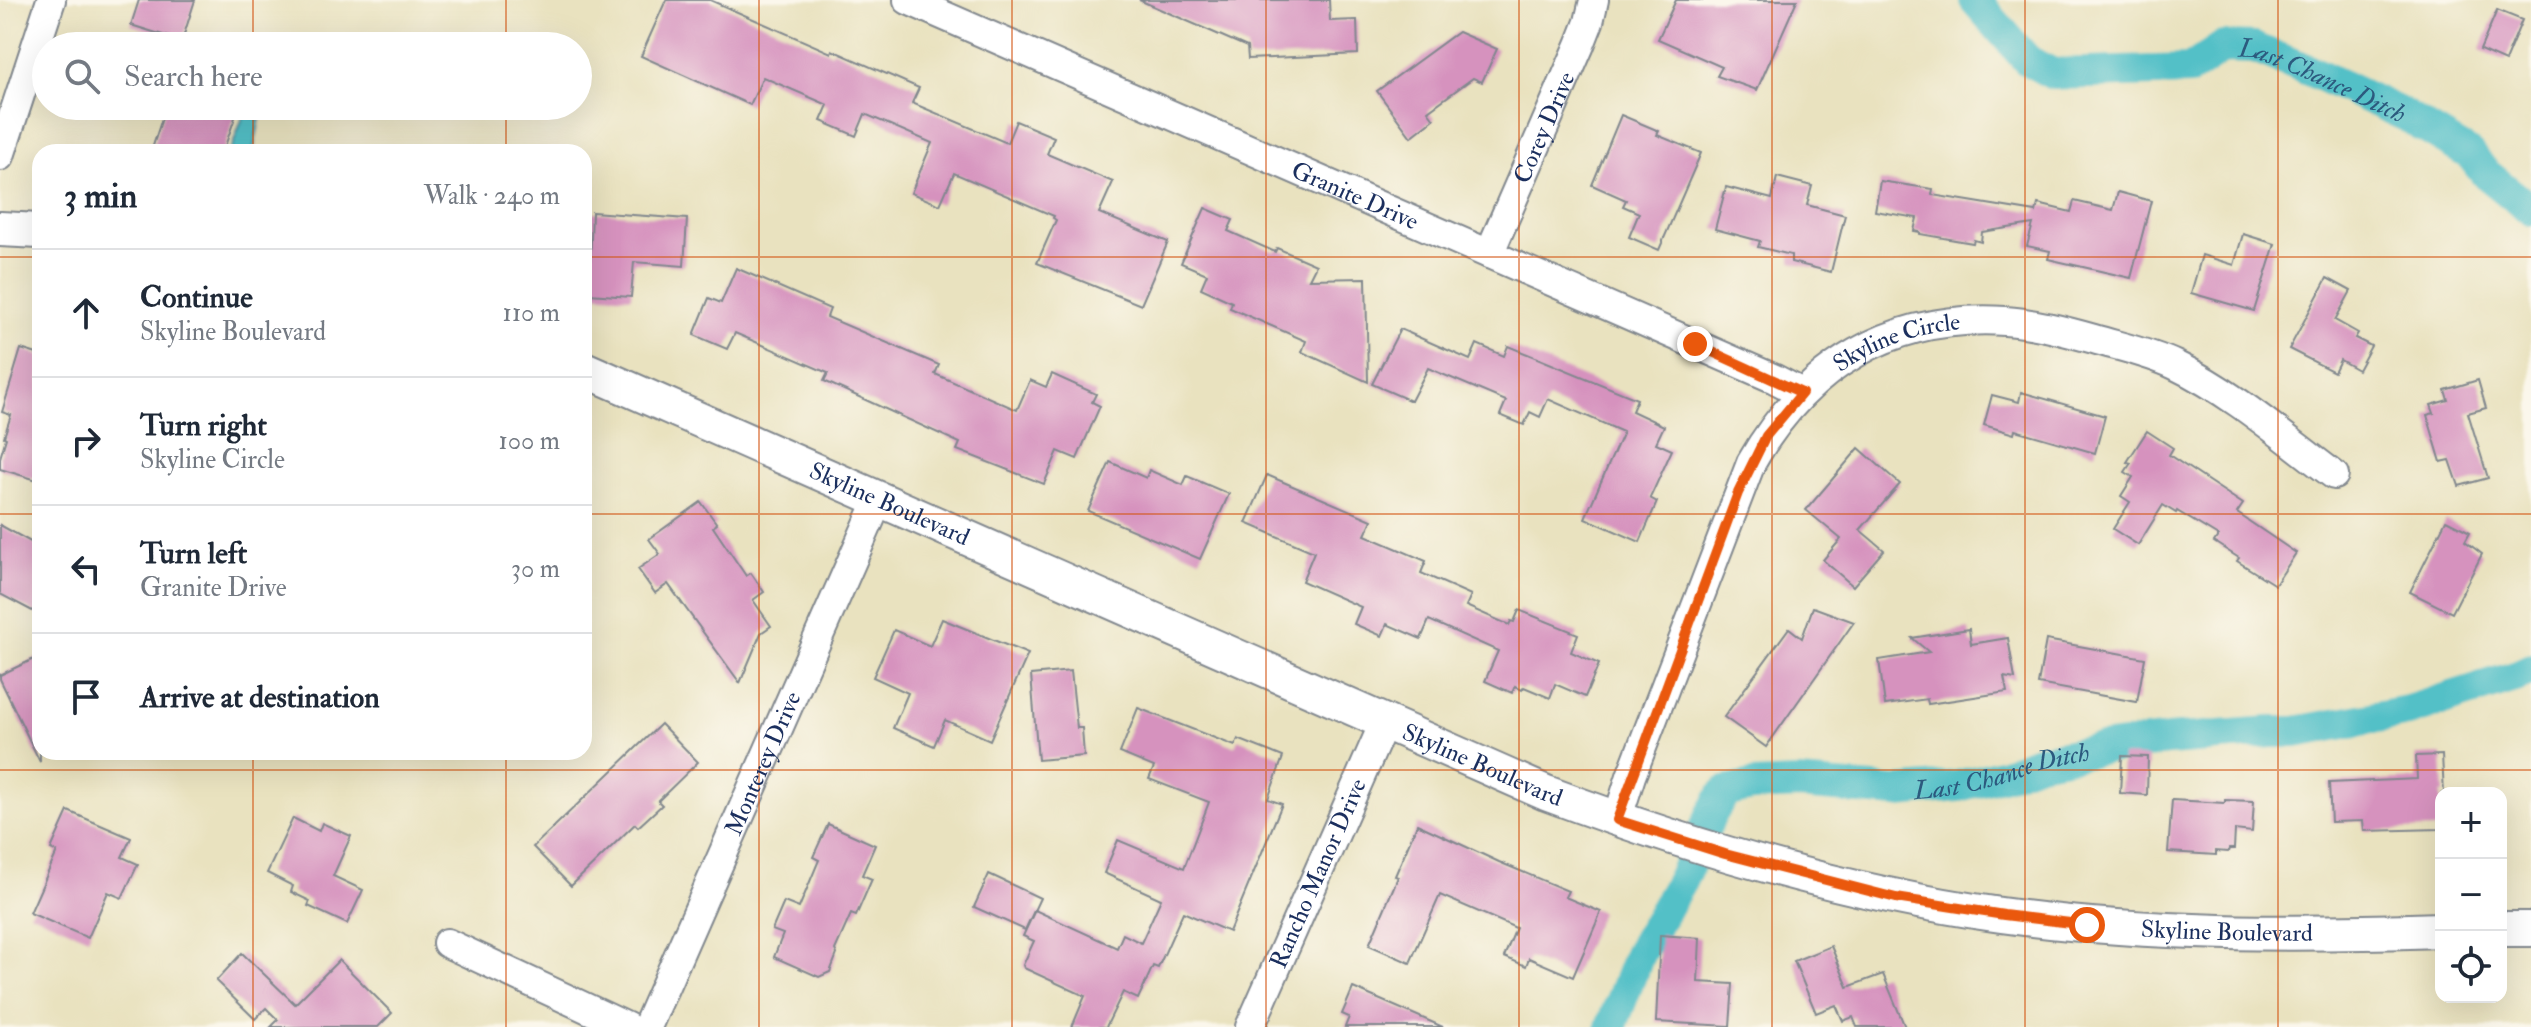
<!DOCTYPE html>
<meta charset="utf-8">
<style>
body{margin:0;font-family:"IM FELL Double Pica",serif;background:#f2f2f3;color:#1f2937}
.controls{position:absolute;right:24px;bottom:24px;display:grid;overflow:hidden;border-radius:16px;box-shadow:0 8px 32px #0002}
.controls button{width:72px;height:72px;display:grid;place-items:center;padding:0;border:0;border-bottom:2px solid #e0e1e3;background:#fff;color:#1f2937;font:40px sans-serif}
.stop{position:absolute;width:24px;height:24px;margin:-18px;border:6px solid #ea580c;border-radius:50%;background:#fff}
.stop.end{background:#ea580c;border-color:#fff;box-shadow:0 2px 8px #0008}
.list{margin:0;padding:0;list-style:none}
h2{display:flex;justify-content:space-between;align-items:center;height:104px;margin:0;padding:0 32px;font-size:34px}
h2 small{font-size:26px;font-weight:400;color:#747a83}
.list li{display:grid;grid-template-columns:52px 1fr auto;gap:24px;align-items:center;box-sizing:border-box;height:128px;padding:0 32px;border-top:2px solid #e0e1e3}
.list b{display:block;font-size:30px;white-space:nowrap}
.list p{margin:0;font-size:26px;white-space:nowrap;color:#747a83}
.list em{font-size:26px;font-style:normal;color:#747a83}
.icon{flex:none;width:44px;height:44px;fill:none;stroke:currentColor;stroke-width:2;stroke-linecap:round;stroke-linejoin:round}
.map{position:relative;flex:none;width:2531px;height:1027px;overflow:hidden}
.search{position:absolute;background:#fff;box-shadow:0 8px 32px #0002;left:32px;top:32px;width:560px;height:88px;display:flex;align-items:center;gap:20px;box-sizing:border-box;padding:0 28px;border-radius:44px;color:#747a83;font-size:30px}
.panel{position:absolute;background:#fff;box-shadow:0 8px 32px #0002;left:32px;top:144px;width:560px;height:616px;border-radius:24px}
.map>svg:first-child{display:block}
.water{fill:#52c0c7;stroke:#367892;stroke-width:2}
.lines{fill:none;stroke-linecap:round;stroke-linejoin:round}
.canal{stroke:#52c0c7;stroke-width:32}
.building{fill:#d692be}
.minor-casing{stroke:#82888e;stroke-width:32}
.tertiary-casing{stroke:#82888e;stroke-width:38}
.minor{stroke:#fff;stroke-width:28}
.tertiary{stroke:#fff;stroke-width:34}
.route{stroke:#ea580c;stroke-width:10}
.grid{fill:none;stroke:#d45514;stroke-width:2;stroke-opacity:0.55}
.labels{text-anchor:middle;stroke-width:8;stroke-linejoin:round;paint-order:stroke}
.street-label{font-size:24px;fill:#1b2f5e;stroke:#fbf7ec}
.water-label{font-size:26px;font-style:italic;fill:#2c5a7e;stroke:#fbf7ec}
</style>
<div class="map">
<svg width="2531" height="1027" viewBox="0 0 2531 1027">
<rect width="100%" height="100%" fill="#fbf7ec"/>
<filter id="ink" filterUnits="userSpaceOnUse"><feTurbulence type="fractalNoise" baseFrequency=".0125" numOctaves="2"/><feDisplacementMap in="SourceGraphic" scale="16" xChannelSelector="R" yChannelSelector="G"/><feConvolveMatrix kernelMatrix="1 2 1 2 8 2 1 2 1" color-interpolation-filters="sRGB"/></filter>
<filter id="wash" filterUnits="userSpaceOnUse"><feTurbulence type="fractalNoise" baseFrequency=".006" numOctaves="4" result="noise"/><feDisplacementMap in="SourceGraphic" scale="32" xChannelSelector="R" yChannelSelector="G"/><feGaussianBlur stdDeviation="1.8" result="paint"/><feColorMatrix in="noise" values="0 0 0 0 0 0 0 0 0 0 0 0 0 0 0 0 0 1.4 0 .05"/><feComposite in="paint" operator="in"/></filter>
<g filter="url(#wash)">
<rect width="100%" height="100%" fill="#e9e2bf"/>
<path class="water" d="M244,114L260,119L253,152H230Z"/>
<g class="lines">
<g class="canal">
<path id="s1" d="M1975,0L2027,60L2053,74L2190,70L2223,47L2254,48L2313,72L2402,114L2471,155L2484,172L2531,210"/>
<path id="s2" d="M1611,1027L1639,954L1681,881L1711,815L1725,792L1752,786L1799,784L1898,792L1958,786L2005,774L2038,761L2101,749L2168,740L2271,732H2295L2361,720L2408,711L2518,676L2531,670"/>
</g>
</g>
<g id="blocks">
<g class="building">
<path d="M139,0H195L182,41L131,25Z"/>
<path d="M666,0H710L831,53L832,50L919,88L912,103L1007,143L1016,121L1054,137L1047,154L1113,182L1099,213L1168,242L1141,305L1037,263L1056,220L1053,218L1054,216L954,173L940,205L911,193L932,143L865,114L856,136L821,121L828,105L763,77L750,105L641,56Z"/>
<path d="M1139,0H1329L1330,21L1357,20L1358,54L1248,59L1247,47Z"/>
<path d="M1676,0H1797L1757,90L1717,76L1722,67L1658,39Z"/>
<path d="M2497,10L2522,20L2505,61L2480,50Z"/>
<path d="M1458,32L1497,49L1482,82L1473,78L1428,111L1434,119L1411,137L1377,91Z"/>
<path d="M166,106H239L223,152H151Z"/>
<path d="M1621,115L1659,131L1657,135L1701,153L1659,250L1629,237L1639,213L1623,206L1626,200L1592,185Z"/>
<path d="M1777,177L1812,186L1807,205L1845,215L1831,272L1791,262V255L1758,247L1760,241L1715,229L1726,187L1772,199Z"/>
<path d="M1880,181L1933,189L1932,195L2036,212L2038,204L2071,212L2074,201L2113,210L2118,192L2151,201L2131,278L2048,259L2050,251L2027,246L2033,224L1982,232L1981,242L1974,240L1973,243L1920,234V232L1914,231L1917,218L1875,211Z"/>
<path d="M1205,208L1233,220L1228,231L1275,252L1277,248L1316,265L1309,279L1366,278L1368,382L1302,352L1306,341L1230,308L1232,302L1201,288L1207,274L1181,263Z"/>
<path d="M592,212L687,219L684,266L634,262L631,297L589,294Z"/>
<path d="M2243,234L2275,244L2254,311L2191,293L2202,255L2234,265Z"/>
<path d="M736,268L830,309L827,317L939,365L935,374L1017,410L1030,380L1046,387L1052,374L1096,394L1092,402L1100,406L1077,459L1058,451L1044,484L957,450L960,443L824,381L828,373L735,333L727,349L694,335L709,298L721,303Z"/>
<path d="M2327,278L2351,291L2335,320L2358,333L2355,338L2371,346L2358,370L2340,360L2334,372L2289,349Z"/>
<path d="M1400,329L1470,360L1477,344L1504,356L1508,346L1637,399L1632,411L1664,426L1656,443L1672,450L1650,498L1657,502L1640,542L1585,518L1623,432L1548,399L1540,417L1530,412L1524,425L1500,415L1506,401L1428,368L1411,401L1372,384Z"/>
<path d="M21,349L40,355V481L0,469V458L6,438L4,437L11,415L2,412Z"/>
<path d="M2478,380L2486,408L2468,413L2488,478L2459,486L2450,460L2441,462L2427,415L2434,413L2431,405L2448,400L2445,390Z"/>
<path d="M2021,392L2105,416L2095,453L2015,430L2014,434L1984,425L1992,395L2019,402Z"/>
<path d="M2147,431L2173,448L2169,455L2243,504L2237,513L2296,553L2275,585L2237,561L2239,558L2214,542L2218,536L2177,511L2176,513L2163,505L2138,545L2113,529L2130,502L2121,496L2133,477L2125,472L2131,463L2127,462Z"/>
<path d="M1859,448L1900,484L1860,530L1884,550L1853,586L1823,560L1841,539L1806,510Z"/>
<path d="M1110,462L1146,478L1149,470L1183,485L1187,476L1229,494L1200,559L1088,511Z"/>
<path d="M1267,475L1372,520L1365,535L1426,561L1421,573L1471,595L1466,606L1509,625L1511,621L1514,622L1519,610L1578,634L1571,652L1599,664L1585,697L1555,684L1550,698L1524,687L1522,690L1515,686L1512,693L1485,681L1498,651L1429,620L1421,639L1387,624L1382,636L1354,624L1361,607L1302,581L1314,552L1246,523Z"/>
<path d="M701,502L717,524L713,527L746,576L751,573L764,592L753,600L771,626L761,633L740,683L668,584L655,593L638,569L660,554L649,539Z"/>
<path d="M2446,520L2470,532L2465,541L2482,554L2452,613L2410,592Z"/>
<path d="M0,525L40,547V615L0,594Z"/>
<path d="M1813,607L1854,622L1766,747L1724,717L1789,628L1802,638Z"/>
<path d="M942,619L1028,654L990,740L945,720L934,746L893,728L908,693L873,677L894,630L930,646Z"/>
<path d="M1969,629L1971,644L2008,638L2015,679L2004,677L2007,692L1928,704L1927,699L1885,705L1879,660L1929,652L1912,638Z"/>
<path d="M2046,640L2145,658L2137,702L2038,684Z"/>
<path d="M40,656V762L0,679V675Z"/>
<path d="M1071,671L1077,728H1082L1084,756L1038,760L1031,675Z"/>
<path d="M1138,708L1235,746L1238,739L1283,757L1268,799L1282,804L1229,932L1183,912L1158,968L1153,966L1138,999L1123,992L1106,1027H1072L1085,996L1024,968L1023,965L1034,941L1023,936L1035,910L1117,948L1123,934L1141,943L1161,899L1104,873L1118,840L1184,868L1209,802L1149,779L1154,767L1120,753Z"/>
<path d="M661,724L698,762L658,801L662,805L638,827L635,824L571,886L533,847Z"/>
<path d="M2442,755L2444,793H2441V829L2364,831L2363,821L2331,822L2329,783L2417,779L2416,756Z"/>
<path d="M2122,756L2148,757L2147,795L2120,793Z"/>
<path d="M2172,800L2225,803V800L2254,801L2252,832L2235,830L2234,849H2229L2228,852L2216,851V855L2168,852Z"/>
<path d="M68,811L131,838L122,857L138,864L122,898L108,892L88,938L30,913L57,852L51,849Z"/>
<path d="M293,818L319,831L322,823L351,836L333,876L363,890L347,924L308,906L310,901L291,892L293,886L267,873Z"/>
<path d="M828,824L875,845L862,875L872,879L856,916L851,914L835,950L837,954L830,972L819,977L774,957L783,934L772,930L784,902L799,908L819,860L813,857Z"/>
<path d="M1417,824L1499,862L1568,891L1565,897L1601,912L1573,977L1529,958L1526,966L1504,957L1516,928L1440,895L1410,963L1369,945L1398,877L1395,876Z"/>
<path d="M989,874L1040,898L1025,930L974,907Z"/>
<path d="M1660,935L1700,938L1698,982L1733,984L1730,1026L1656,1022Z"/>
<path d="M1831,946L1848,987L1883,974L1905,1027H1857L1853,1017L1843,1021L1836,1005L1816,1013L1794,961Z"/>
<path d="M242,953L295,1004L339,960L392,1013L378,1027H271L278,1020L266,1008L255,1019L216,981Z"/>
<path d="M1353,988L1443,1027H1345L1349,1017L1342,1014Z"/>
</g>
</g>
</g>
<g filter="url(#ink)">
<use href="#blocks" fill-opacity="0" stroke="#82888e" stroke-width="2"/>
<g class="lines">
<g class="minor-casing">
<g id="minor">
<path id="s3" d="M908,0L1775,379L1802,393"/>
<path d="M0,156L51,0"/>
<path id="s4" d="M1489,254L1580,45L1589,22L1594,0"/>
<path id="s5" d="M1617,820L1631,776L1751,463C1806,366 1891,314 2005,321C2035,323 2065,331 2094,339C2121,347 2150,353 2175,365C2233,393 2283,437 2334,475"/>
<path d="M447,943L627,1027"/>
<path id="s6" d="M647,1027L879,499"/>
<path id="s7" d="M1250,1027L1385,721"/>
</g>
</g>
<g class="tertiary-casing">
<g id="tertiary">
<path d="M0,229L40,231"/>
<path id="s8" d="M584,369L1546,793C1693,848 1845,893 2001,915C2146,935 2295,935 2441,930"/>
<path d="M2501,929H2531"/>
</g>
</g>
<use href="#minor" class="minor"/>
<use href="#tertiary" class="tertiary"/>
</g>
</g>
<g class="lines" filter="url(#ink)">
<path class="route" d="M1695,344L1802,393L1766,436L1738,493L1617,820L1725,854L1896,898L2004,915L2087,925"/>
</g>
<path class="grid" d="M253,0V46M506,0V46M759,0V1027M1012,0V1027M1266,0V1027M1519,0V1027M1772,0V1027M2025,0V1027M2278,0V1027M253,106V152M506,106V152M0,257H40M584,257H2531M0,514H40M584,514H2531M253,752V1027M506,752V1027M0,770H2531"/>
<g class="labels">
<g class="street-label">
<text dy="8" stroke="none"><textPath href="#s4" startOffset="138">Corey Drive</textPath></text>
<text dy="8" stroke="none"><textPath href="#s3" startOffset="488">Granite Drive</textPath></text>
<text dy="8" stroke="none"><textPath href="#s5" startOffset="578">Skyline Circle</textPath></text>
<text dy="8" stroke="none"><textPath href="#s8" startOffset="334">Skyline Boulevard</textPath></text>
<text dy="8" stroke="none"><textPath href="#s6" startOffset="288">Monterey Drive</textPath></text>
<text dy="8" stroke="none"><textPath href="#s8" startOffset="982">Skyline Boulevard</textPath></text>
<text dy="8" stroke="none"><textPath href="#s7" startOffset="168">Rancho Manor Drive</textPath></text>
<text dy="8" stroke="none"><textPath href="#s8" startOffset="1750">Skyline Boulevard</textPath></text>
</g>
<g class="water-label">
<text dy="9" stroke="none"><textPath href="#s1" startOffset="392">Last Chance Ditch</textPath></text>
<text dy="9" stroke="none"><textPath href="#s2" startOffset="542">Last Chance Ditch</textPath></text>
</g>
</g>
</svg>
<div class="controls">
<button>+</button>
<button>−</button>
<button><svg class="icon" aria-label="locate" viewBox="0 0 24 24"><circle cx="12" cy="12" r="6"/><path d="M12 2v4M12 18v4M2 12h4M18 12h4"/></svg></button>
</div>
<div class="stop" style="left:2087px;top:925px"></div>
<div class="stop end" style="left:1695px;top:344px"></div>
<div class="search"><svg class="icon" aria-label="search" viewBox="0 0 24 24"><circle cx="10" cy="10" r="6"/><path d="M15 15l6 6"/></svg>Search here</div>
<section class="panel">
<h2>3 min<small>Walk · 240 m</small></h2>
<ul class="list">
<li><svg class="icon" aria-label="ahead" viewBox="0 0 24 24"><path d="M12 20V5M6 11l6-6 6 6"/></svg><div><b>Continue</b><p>Skyline Boulevard</p></div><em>110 m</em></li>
<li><svg class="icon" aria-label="right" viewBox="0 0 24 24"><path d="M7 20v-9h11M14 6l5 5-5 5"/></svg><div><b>Turn right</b><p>Skyline Circle</p></div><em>100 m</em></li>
<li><svg class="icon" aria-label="left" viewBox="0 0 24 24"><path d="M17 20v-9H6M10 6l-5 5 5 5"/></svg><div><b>Turn left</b><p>Granite Drive</p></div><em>30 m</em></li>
<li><svg class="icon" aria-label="arrive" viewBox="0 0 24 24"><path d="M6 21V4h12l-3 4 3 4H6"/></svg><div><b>Arrive at destination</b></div></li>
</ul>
</section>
</div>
